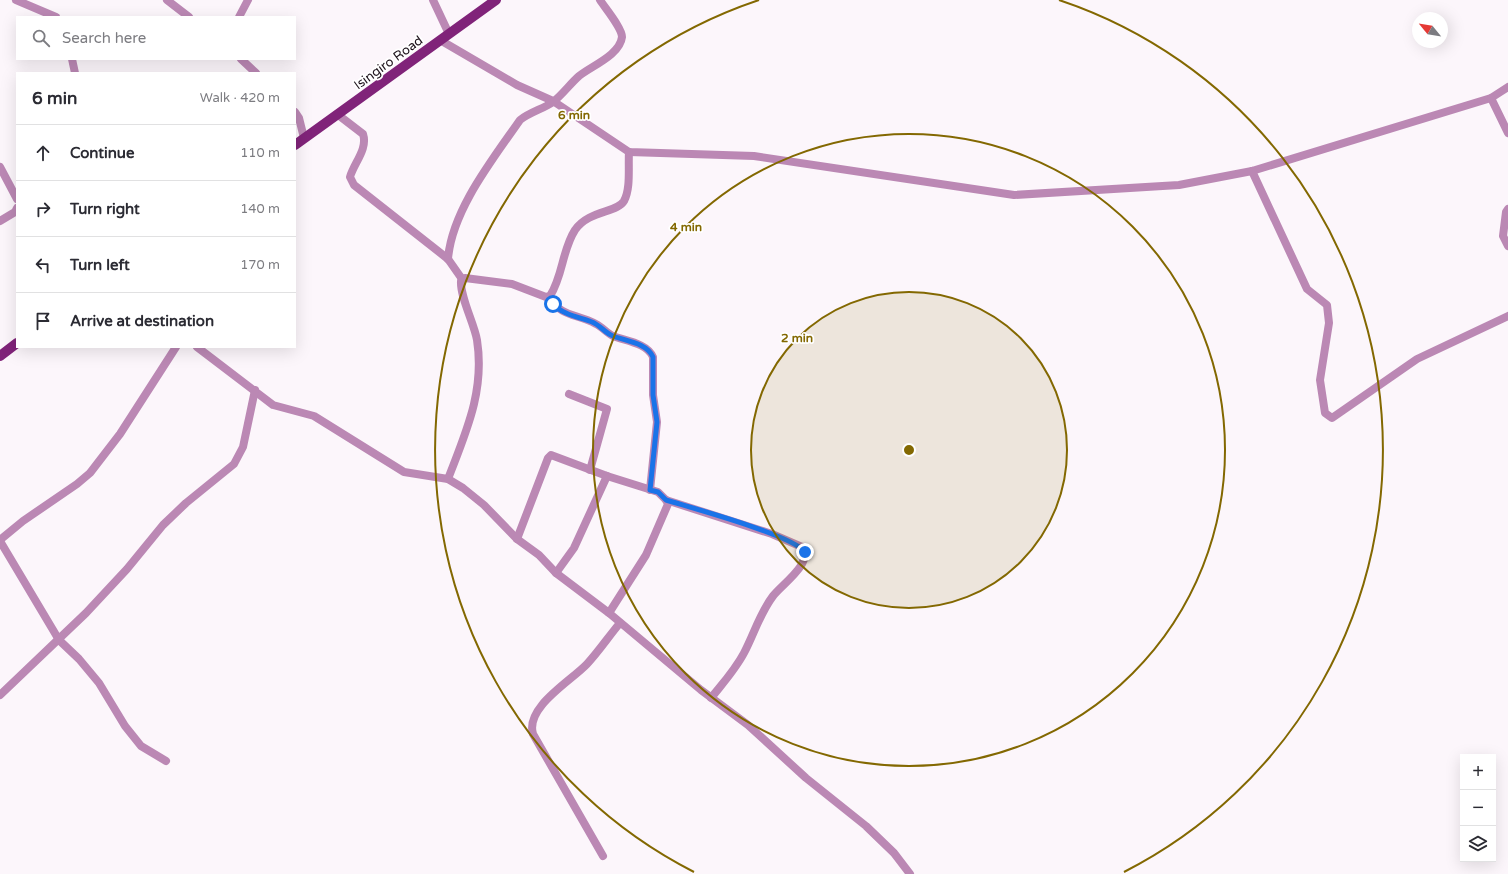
<!DOCTYPE html>
<meta charset="utf-8">
<style>
body{margin:0;font-family:"Varela Round",sans-serif;background:#f7f7f7;color:#2b2b33}
.controls{position:absolute;right:12px;bottom:12px;display:grid;overflow:hidden;border-radius:0px;box-shadow:0 4px 16px #0002}
.controls button{width:36px;height:36px;display:grid;place-items:center;padding:0;border:0;border-bottom:1px solid #e1e1e2;background:#fff;color:#2b2b33;font:20px sans-serif}
.compass{position:absolute;left:1412px;top:12px;width:36px;height:36px;border-radius:50%;background:#fff;box-shadow:0 4px 16px #0002;rotate:300deg}
.stop{position:absolute;width:12px;height:12px;margin:-9px;border:3px solid #1a73e8;border-radius:50%;background:#fff}
.stop.end{background:#1a73e8;border-color:#fff;box-shadow:0 1px 4px #0008}
.list{margin:0;padding:0;list-style:none}
h2{display:flex;justify-content:space-between;align-items:center;height:52px;margin:0;padding:0 16px;font-size:17px}
h2 small{font-size:13px;font-weight:400;color:#7c7c81}
.list li{display:grid;grid-template-columns:26px 1fr auto;gap:12px;align-items:center;box-sizing:border-box;height:56px;padding:0 16px;border-top:1px solid #e1e1e2}
.list b{display:block;font-size:15px;white-space:nowrap}
.list em{font-size:13px;font-style:normal;color:#7c7c81}
.icon{flex:none;width:22px;height:22px;fill:none;stroke:currentColor;stroke-width:2;stroke-linecap:round;stroke-linejoin:round}
.map{position:relative;flex:none;width:1508px;height:874px;overflow:hidden}
.search{position:absolute;background:#fff;box-shadow:0 4px 16px #0002;left:16px;top:16px;width:280px;height:44px;display:flex;align-items:center;gap:10px;box-sizing:border-box;padding:0 14px;border-radius:0px;color:#7c7c81;font-size:15px}
.panel{position:absolute;background:#fff;box-shadow:0 4px 16px #0002;left:16px;top:72px;width:280px;height:276px;border-radius:0px}
.map>svg:first-child{display:block}
.lines{fill:none;stroke-linecap:round;stroke-linejoin:round}
.minor{stroke:#bb88b4;stroke-width:8}
.primary{stroke:#802379;stroke-width:10}
.route{stroke:#1a73e8;stroke-width:5}
.ring{fill:none;stroke:#836801;stroke-width:2}
.labels{text-anchor:middle;stroke-width:3.5;stroke-linejoin:round;paint-order:stroke}
.street-label{font-size:13px;fill:#1d121b;stroke:#fff}
.centre{fill:#836801;stroke:#fff;stroke-width:2}
.ring-label{font-size:12px;text-anchor:middle;font-weight:bold;fill:#836801;stroke:#fff;stroke-width:3.5;stroke-linejoin:round;paint-order:stroke}
</style>
<div class="map">
<svg width="1508" height="874" viewBox="0 0 1508 874">
<rect width="100%" height="100%" fill="#fcf6fb"/>
<g class="lines">
<g class="minor">
<path d="M16,0L56,17"/>
<path d="M167,0L189,17"/>
<path d="M433,0L449,34"/>
<path d="M239,17L248,0"/>
<path d="M440,40L517,85L553,101L629,152L754,156L1014,195L1179,185L1252,171L1491,98L1508,87"/>
<path d="M72,59L75,73"/>
<path d="M241,59L256,73"/>
<path d="M1491,98L1508,133"/>
<path d="M295,112L299,118L304,138"/>
<path d="M337,114L363,134C368,149 354,163 350,177L354,185L448,259L462,279"/>
<path d="M0,167L17,199"/>
<path d="M1252,171L1307,289L1327,305L1329,323L1320,380L1325,413L1332,418L1417,359L1508,316"/>
<path d="M1508,209L1506,212L1503,236L1508,246"/>
<path d="M0,221L15,212L17,208"/>
<path d="M448,259C452,210 493,159 520,120C530,112 543,109 553,102C562,95 570,84 579,76C591,66 620,55 622,37C622,28 605,8 600,0"/>
<path d="M548,297C563,318 576,313 596,324C602,327 607,333 613,336C626,341 647,343 653,357V395L657,422L650,490"/>
<path d="M197,347L273,405L314,416L404,472L448,479L463,488L484,505L517,539L539,555L556,573L609,613L701,690L748,725L806,778L866,826L894,853L910,874"/>
<path d="M569,394L607,409L590,470"/>
<path d="M448,479C466,432 485,391 477,340C474,323 460,297 461,281L465,278L512,284L546,297L550,296C563,276 562,250 575,230C589,210 617,213 624,201C631,188 628,167 629,152"/>
<path d="M517,539L548,458L551,455L607,476L658,492L666,500L772,534L802,547C814,563 782,584 773,596C760,613 754,634 744,653C735,670 723,683 711,698"/>
<path d="M0,540L23,521L77,484L90,473L120,434L176,347"/>
<path d="M0,541L59,640L79,659L99,683L125,726L141,746L166,761"/>
<path d="M556,573L574,548L607,476"/>
<path d="M609,613L646,555L668,504L666,500"/>
<path d="M0,695L86,613L127,569L163,525L186,503L234,464L243,447L255,390"/>
<path d="M603,856L533,734C525,707 571,681 587,664C599,651 609,636 620,623"/>
</g>
<g class="primary">
<path d="M295,145L496,0"/>
<path d="M0,356L17,343"/>
</g>
</g>
<g class="lines">
<path class="route" d="M553,304C563,315 579,317 592,322C600,325 605,333 613,336C626,341 647,343 653,357V395L657,422L650,490L658,492L666,500C692,508 792,535 805,552"/>
</g>
<circle cx="909" cy="450" r="158" fill="#836801" fill-opacity=".12"/>
<g class="ring">
<circle cx="909" cy="450" r="158"/>
<circle cx="909" cy="450" r="316"/>
<path d="M694 872A474 474 0 0 1 759 0M1059 0A474 474 0 0 1 1124 872"/>
</g>
<g class="labels">
<g class="street-label">
<text transform="translate(388 62) rotate(-36)" y="5">Isingiro Road</text>
</g>
</g>
<circle cx="909" cy="450" r="6" class="centre"/>
<g class="ring-label">
<text x="574" y="119">6 min</text>
<text x="686" y="231">4 min</text>
<text x="797" y="342">2 min</text>
</g>
</svg>
<div class="controls">
<button>+</button>
<button>−</button>
<button><svg class="icon" aria-label="layers" viewBox="0 0 24 24"><path d="M12 4l9 5-9 5-9-5zM3 14l9 5 9-5"/></svg></button>
</div>
<svg class="compass" viewBox="-18 -18 36 36"><path d="M0-13l5 13h-10z" fill="#e53935"/><path d="M0 13l5-13h-10z" fill="#7c7c81"/></svg>
<div class="stop" style="left:553px;top:304px"></div>
<div class="stop end" style="left:805px;top:552px"></div>
<div class="search"><svg class="icon" aria-label="search" viewBox="0 0 24 24"><circle cx="10" cy="10" r="6"/><path d="M15 15l6 6"/></svg>Search here</div>
<section class="panel">
<h2>6 min<small>Walk · 420 m</small></h2>
<ul class="list">
<li><svg class="icon" aria-label="ahead" viewBox="0 0 24 24"><path d="M12 20V5M6 11l6-6 6 6"/></svg><div><b>Continue</b></div><em>110 m</em></li>
<li><svg class="icon" aria-label="right" viewBox="0 0 24 24"><path d="M7 20v-9h11M14 6l5 5-5 5"/></svg><div><b>Turn right</b></div><em>140 m</em></li>
<li><svg class="icon" aria-label="left" viewBox="0 0 24 24"><path d="M17 20v-9H6M10 6l-5 5 5 5"/></svg><div><b>Turn left</b></div><em>170 m</em></li>
<li><svg class="icon" aria-label="arrive" viewBox="0 0 24 24"><path d="M6 21V4h12l-3 4 3 4H6"/></svg><div><b>Arrive at destination</b></div></li>
</ul>
</section>
</div>
